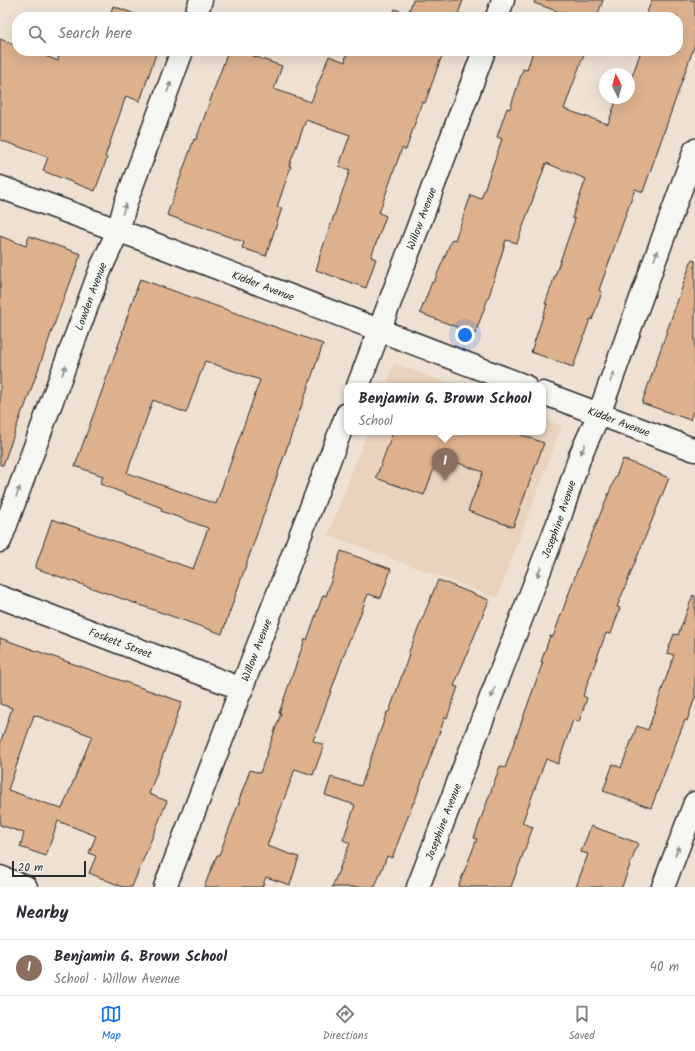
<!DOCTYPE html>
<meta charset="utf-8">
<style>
body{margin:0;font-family:Kalam,sans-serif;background:#f2f2f3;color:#2b2b33}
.compass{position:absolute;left:599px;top:68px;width:36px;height:36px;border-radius:50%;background:#fff;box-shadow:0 4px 16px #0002;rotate:354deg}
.scale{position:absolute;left:12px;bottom:10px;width:74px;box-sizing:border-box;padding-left:4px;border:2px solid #2b2b2b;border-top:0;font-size:11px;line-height:14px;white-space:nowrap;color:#2b2b2b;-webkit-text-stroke:3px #f6f6f2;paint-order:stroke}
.you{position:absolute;left:465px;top:335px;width:14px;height:14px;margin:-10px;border:3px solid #fff;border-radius:50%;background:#1a73e8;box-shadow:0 0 0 6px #1a73e833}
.badge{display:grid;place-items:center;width:26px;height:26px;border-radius:50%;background:#1a73e8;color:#fff;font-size:13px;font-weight:700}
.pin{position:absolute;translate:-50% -33px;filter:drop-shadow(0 1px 2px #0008)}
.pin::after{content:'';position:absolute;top:21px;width:14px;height:12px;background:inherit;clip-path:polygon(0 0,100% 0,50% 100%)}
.popup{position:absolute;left:344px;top:383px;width:202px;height:52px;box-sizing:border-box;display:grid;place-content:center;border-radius:8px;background:#fff;filter:drop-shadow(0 1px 3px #0005);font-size:13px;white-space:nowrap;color:#7c7c81}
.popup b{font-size:15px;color:#2b2b33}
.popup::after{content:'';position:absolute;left:50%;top:100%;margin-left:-8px;border:8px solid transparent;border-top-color:#fff}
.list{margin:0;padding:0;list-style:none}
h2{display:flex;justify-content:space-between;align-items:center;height:52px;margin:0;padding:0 16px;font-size:17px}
h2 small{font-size:13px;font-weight:400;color:#7c7c81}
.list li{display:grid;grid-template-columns:26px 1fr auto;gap:12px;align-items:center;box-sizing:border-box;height:56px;padding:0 16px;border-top:1px solid #e1e1e2}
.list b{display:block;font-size:15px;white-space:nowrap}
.list p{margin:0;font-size:13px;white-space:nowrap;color:#7c7c81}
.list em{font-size:13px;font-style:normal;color:#7c7c81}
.icon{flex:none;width:22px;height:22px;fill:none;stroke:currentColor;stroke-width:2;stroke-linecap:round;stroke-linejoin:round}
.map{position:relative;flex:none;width:695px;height:887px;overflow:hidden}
.search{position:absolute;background:#fff;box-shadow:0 4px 16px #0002;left:12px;right:12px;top:12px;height:44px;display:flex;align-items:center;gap:10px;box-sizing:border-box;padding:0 14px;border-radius:16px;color:#7c7c81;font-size:15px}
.sheet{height:108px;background:#fff}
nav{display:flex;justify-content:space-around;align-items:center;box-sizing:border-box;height:56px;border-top:1px solid #e1e1e2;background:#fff;font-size:11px;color:#7c7c81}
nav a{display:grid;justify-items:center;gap:2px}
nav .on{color:#1a73e8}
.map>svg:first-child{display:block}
.built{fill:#e9d3bf}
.building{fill:#ddb18e;stroke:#2b2b2b;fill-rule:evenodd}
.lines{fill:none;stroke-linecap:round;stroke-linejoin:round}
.street-casing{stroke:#2b2b2b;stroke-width:25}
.secondary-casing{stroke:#2b2b2b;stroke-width:25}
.street{stroke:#f6f6f2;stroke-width:22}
.secondary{stroke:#f6f6f2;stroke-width:22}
.oneway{fill:#90908e}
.labels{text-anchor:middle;stroke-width:3;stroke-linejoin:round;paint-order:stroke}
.street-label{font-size:11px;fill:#2b2b2b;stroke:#f6f6f2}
</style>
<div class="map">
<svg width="695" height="887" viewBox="0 0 695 887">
<rect width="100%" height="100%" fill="#eee1d4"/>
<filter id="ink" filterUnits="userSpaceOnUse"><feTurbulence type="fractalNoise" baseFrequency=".025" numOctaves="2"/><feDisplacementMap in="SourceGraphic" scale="8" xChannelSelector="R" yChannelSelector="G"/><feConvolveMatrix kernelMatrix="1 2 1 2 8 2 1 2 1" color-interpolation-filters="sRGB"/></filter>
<g filter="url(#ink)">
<g class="built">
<path d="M394,363L455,386H385Z"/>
<path d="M543,419L562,426L497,598L328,535L367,432H543Z"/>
</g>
<g class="building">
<path d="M413,0H463L457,17H392L395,9L408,14Z"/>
<path d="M535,0H603L597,17H574L534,3Z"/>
<path d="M652,0H695V44L643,192L635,189L599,290L602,292L592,320L590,319L573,367L531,352L547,304H545L575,219L572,218L586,179L546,163L517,243L506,240L490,293L475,334L420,313L432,282H434L452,239L455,240L471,195L481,199L502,139L497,137L507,108L510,109L523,69L527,70L533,51H585L564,109L608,124L617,98L624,101V98H629V85L641,51H678V17H645Z"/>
<path d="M113,6L143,17H109Z"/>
<path d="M0,39L17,46V51H32L58,61L59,51H157L140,101L126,96L105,157L107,158L95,191L43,171L48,157L0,140Z"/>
<path d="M228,51H239L282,66L274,89L311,102L329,56L345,62L347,51H445L442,58H441L425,103L422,102L406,150L402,148L379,213L386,216L371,257L376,259L366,288L316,270L320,258H319L350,170L339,166L350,135L306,120L289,166H291L277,207L282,208L266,256L242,248L244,242L167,215L194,139L196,140Z"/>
<path d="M0,236L26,246L29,236L81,254L69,286H68L24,409H23L3,465H0Z"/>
<path d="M692,259L695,260V406L690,420L642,403Z"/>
<path d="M140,279L323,344L222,634L35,568L52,519L193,569L208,528L161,511L162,508L100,484L103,476L75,466L123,332H122ZM205,361L260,380L216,504L127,473L153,400L186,413Z"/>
<path d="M393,432H514L544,443L513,527L468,511L483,472L439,456L424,495L376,478Z"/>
<path d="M623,459L669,478L617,607L620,608L611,634L606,633L583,696L587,698L579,722L573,720L558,764L546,759L522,823L533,827L511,887H458L477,839L474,838L500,766L505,768L543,662H541L550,636L553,637L578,568Z"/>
<path d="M341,551L391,569L381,598L368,594L351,639L350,638L313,741L324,745L313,775L295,769L267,846L299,857L290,885L266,877L262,887H204L217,855H219L240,800H239L250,770L260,773L281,713H279L305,639L307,640L323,595L326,596Z"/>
<path d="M438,580L489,600L454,686L458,687L447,718L445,717L414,803H413L392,858L387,856L375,887H332L350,843L343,840L355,805L325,795L331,777L361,786L387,712H389L409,655L408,654Z"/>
<path d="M693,595L695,596V697L687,721L685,720L651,808L603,791L613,764L621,768L637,726L648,730L674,655L667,653L674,634L678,635Z"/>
<path d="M0,638L182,702L149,794L167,801L132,887H123L89,873L96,856L89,853L96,836L58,821L46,856L20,847L24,833L0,825V744L12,708L0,704ZM34,715L92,736L62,809L8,790Z"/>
<path d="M591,826L638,843L622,887H576L588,854L581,852Z"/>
</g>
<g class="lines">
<g class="street-casing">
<g id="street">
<path d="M195,17L201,0"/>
<path id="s1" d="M0,187L144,240L525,386"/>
<path id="s2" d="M543,393L695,450"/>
<path id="s3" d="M0,541L101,268L118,231L126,202L182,51"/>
<path id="s4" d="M0,597L242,689"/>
<path d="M0,877L26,887"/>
<path id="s5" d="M418,887L558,523L580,456L599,414L695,150"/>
<path d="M663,887L695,803"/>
</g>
</g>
<g class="secondary-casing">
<g id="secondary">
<path d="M497,17L503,0"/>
<path id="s6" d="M358,386L388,307L484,51"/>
<path id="s7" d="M165,887L347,414"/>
</g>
</g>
<use href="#street" class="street"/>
<use href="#secondary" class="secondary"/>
</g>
<defs><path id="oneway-solid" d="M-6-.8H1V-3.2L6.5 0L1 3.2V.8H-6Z"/></defs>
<g class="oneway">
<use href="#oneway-solid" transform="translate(169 87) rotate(-70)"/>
<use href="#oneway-solid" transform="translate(124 209) rotate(-74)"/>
<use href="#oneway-solid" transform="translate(656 255) rotate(-70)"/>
<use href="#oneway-solid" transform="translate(64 370) rotate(-70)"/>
<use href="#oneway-solid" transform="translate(612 377) rotate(-70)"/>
<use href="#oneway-solid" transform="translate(583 449) rotate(114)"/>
<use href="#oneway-solid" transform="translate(18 492) rotate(-70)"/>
<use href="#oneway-solid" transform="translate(539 572) rotate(111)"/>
<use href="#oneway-solid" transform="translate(493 693) rotate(111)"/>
<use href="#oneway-solid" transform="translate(677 851) rotate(-69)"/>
</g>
</g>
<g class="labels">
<g class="street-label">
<text dy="4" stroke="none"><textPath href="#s6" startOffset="179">Willow Avenue</textPath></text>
<text dy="4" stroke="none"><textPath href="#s1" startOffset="281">Kidder Avenue</textPath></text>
<text dy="4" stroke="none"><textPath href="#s3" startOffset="261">Lowden Avenue</textPath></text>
<text dy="4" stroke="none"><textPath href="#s2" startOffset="81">Kidder Avenue</textPath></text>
<text dy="4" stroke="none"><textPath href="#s5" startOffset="394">Josephine Avenue</textPath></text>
<text dy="4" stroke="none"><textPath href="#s4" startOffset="129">Foskett Street</textPath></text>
<text dy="4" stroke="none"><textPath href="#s7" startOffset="254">Willow Avenue</textPath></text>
<text dy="4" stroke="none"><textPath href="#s5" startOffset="70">Josephine Avenue</textPath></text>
</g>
</g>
</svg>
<svg class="compass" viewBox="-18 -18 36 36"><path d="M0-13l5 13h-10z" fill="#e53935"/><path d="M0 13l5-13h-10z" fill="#7c7c81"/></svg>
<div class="scale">20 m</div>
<div class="you"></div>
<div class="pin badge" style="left:445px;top:481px;background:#8d6e63">1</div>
<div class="popup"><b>Benjamin G. Brown School</b>School</div>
<div class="search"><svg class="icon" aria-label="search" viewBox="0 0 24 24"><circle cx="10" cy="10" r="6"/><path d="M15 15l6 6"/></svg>Search here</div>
</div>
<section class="sheet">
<h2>Nearby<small></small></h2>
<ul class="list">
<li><span class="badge" style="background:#8d6e63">1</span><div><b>Benjamin G. Brown School</b><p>School · Willow Avenue</p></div><em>40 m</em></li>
</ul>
</section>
<nav>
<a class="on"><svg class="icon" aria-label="map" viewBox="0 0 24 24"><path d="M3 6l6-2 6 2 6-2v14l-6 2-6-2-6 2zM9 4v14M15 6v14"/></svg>Map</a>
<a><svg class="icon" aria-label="directions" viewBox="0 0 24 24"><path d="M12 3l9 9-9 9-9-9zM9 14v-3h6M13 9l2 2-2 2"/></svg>Directions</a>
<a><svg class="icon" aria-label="saved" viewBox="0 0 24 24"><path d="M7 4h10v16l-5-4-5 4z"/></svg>Saved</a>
</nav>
